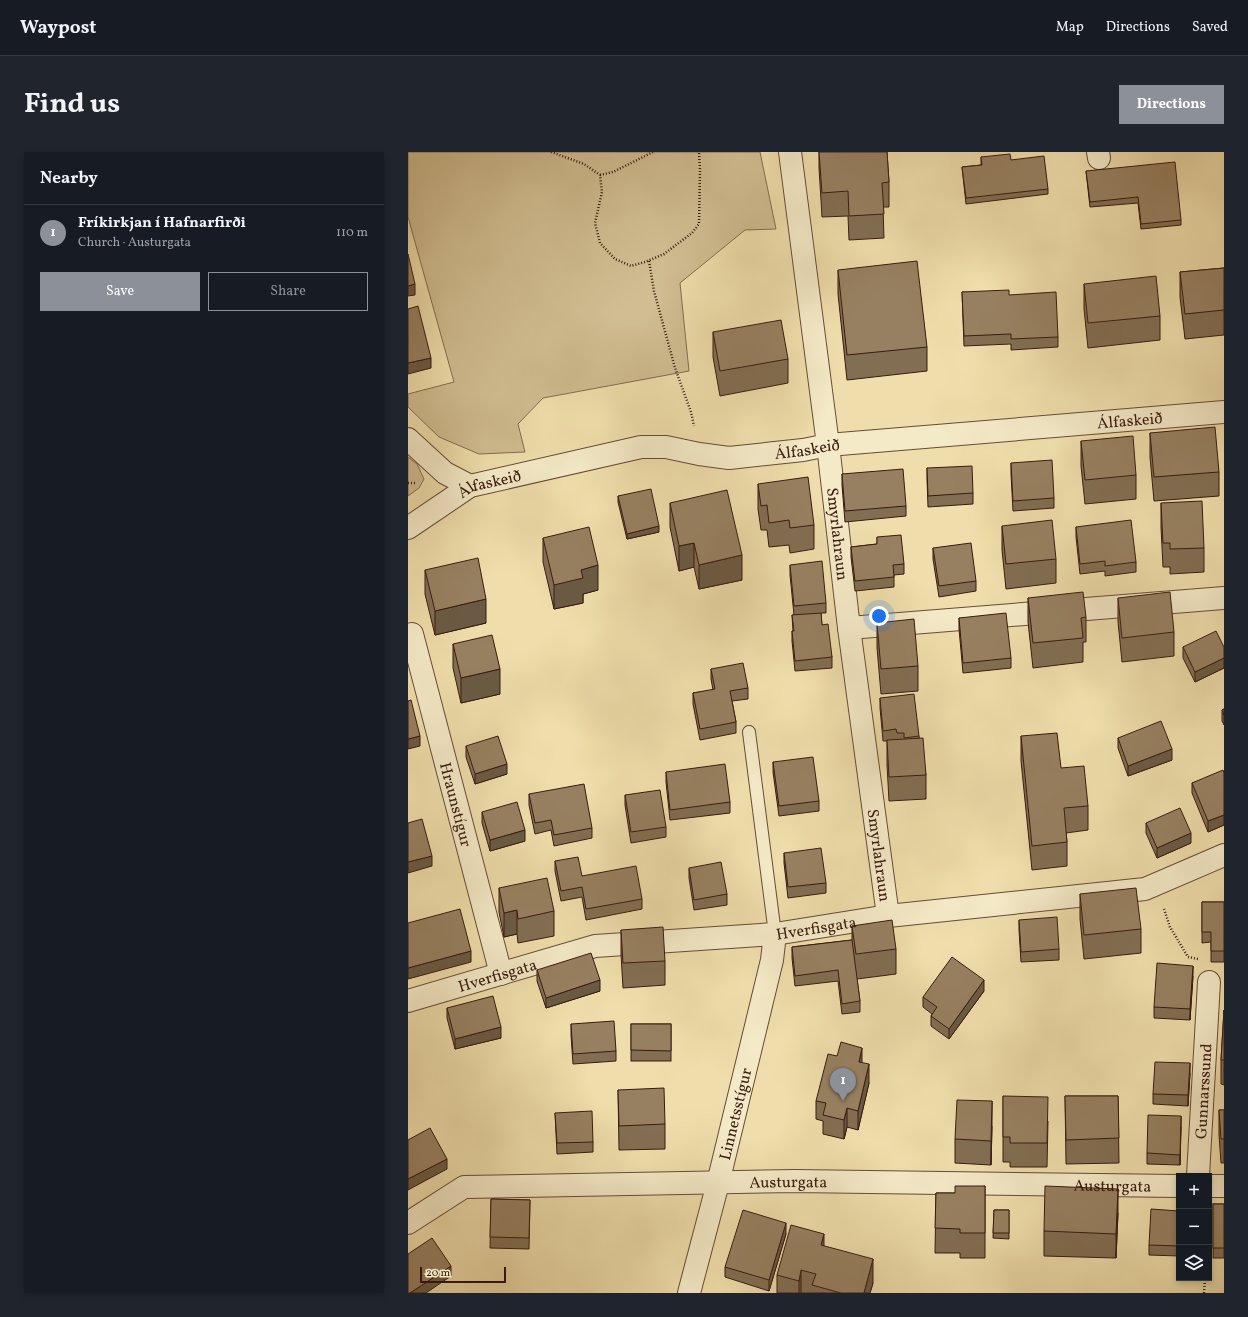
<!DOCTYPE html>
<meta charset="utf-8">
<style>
body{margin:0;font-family:Vollkorn,serif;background:#20242c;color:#f1f3f6}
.controls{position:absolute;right:12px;bottom:12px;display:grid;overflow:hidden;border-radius:0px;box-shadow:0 2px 6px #0003}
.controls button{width:36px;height:36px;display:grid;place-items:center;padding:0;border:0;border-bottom:1px solid #363941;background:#171b24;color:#f1f3f6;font:20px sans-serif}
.scale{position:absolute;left:12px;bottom:10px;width:86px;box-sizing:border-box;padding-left:4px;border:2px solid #381a10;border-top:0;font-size:11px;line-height:14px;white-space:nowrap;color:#381a10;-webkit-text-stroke:3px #f5eac8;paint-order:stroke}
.you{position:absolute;left:471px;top:464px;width:14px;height:14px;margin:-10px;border:3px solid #fff;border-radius:50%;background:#1a73e8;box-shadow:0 0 0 6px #1a73e833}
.badge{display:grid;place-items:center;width:26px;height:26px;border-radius:50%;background:#8c9099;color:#fff;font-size:13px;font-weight:700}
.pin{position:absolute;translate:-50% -33px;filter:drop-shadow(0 1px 2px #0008)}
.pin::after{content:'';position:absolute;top:21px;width:14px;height:12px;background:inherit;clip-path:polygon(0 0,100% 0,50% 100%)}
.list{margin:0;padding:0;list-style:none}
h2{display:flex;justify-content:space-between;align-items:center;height:52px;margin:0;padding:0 16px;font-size:17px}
h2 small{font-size:13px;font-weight:400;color:#9ea1a6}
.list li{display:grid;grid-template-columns:26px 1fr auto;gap:12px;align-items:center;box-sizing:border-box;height:56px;padding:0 16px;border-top:1px solid #363941}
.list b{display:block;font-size:15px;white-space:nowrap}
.list p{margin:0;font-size:13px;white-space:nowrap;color:#9ea1a6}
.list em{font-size:13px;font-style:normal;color:#9ea1a6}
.actions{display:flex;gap:8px;padding:12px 16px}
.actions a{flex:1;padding:9px 0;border:1px solid #8c9099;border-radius:0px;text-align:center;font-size:14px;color:#8c9099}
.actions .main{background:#8c9099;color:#fff}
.icon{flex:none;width:22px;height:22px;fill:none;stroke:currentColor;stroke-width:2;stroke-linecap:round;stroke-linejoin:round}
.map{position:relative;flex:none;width:816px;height:1141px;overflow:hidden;border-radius:0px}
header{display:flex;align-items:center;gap:24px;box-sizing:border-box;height:56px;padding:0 20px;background:#171b24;border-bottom:1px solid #363941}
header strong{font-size:19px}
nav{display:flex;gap:22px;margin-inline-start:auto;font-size:14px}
.intro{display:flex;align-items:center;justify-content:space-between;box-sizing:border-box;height:96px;padding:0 24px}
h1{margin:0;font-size:28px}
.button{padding:10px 18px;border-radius:0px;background:#8c9099;color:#fff;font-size:14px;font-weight:700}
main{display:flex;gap:24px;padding:0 24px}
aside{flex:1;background:#171b24;border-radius:0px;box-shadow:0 2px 6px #0003}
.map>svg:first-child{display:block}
.green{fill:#d0bd91;stroke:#846c50}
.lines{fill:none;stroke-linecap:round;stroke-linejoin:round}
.lane-casing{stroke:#664b37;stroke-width:14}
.street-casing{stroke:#664b37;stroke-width:24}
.path{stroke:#381a10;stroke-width:2.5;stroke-dasharray:1 2;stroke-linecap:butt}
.lane{stroke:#f5eac8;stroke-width:12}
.street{stroke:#f5eac8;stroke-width:22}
.wall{fill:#826e53;stroke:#381a10}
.shaded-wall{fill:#6a5a44;stroke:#381a10}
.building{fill:#978061;stroke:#381a10}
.labels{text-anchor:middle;stroke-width:4;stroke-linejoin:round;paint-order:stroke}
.street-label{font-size:16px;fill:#381a10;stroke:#f5eac8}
</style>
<header>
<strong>Waypost</strong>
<nav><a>Map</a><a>Directions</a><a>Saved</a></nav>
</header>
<div class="intro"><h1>Find us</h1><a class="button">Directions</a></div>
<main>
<aside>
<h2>Nearby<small></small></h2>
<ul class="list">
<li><span class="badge">1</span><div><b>Fríkirkjan í Hafnarfirði</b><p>Church · Austurgata</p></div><em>110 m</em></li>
</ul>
<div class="actions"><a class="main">Save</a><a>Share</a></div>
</aside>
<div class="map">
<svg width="816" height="1141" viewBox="0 0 816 1141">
<rect width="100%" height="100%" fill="#efdeab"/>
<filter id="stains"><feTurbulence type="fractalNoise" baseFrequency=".005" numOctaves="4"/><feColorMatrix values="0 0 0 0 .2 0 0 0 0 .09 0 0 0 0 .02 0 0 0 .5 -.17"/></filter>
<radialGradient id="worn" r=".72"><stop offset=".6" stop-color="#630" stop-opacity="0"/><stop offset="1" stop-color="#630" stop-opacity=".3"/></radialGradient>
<g class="green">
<path d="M0,0H352L368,77L337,78L272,131L281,219L135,246L110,272L117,300L71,302L31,285L0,255V242L46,230L0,65Z"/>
<path d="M0,305L9,312L16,327L11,336L0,344Z"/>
</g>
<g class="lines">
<g class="lane-casing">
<path id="lane" d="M341,580L367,782"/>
</g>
<g class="street-casing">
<g id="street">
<path id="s1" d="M382,0L420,293L441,476L480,764"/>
<path d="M690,0L691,6"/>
<path d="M0,287L37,321L62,334"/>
<path id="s2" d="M0,376L62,334L233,295H258L291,302L321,306L395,298L420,293L816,260"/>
<path d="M441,476L816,446"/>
<path id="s3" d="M4,482L93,822"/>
<path id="s4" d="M0,849L187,794L367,782L480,764L737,737L816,703"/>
<path id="s5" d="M790,1024L801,830"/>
<path d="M801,1034H816"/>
<path id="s6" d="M0,1071L56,1035L387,1029L771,1034"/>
<path id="s7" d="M281,1141L310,1031L364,808L367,782"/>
</g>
</g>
<g class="path">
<path d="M143,0L176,12L192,23L194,40L187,71L192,91L207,107L223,114L237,110L256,102L284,81L291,72L292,18L291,0"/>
<path d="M192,23L205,20L245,0"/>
<path d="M241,109L246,139L267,216L283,260L286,274"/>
<path d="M0,331H8"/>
<path d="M756,757L762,775L780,805L790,807"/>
<path d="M796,1141L797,1126"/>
</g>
<use href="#lane" class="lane"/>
<use href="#street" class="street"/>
</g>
<g class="wall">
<path d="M411,0H479L481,30V55H475L476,86L441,88L440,64L414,65L411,16Z"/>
<path d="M573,5L603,8L640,37V42L558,52L554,15L573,13Z"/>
<path d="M678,19L773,68V73L733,77L730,51L682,55Z"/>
<path d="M816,116V183L777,187L772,145V120Z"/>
<path d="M430,118L519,195V219L439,228L430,142Z"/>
<path d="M676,132L752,164V188L680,196L676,157Z"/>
<path d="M554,140L601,143L650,185V195L603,198V192L556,194Z"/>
<path d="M305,180L380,207V231L312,244L305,205Z"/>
<path d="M742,281L811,320V344L746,349L742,305Z"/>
<path d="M673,289L728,323V347L677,352L673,314Z"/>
<path d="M603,311L646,346V356L605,359L603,322Z"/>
<path d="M519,316L565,341V352L520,355L519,327Z"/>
<path d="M434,322L498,354V364L437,370L434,333Z"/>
<path d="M350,332L406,373V397L382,401L381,393L361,395L359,378H353L350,357Z"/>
<path d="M210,344L251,380L219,387L210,350Z"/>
<path d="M262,351L334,428L291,437L286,415L271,419L262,375Z"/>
<path d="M753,351L796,396V420L762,422V415H755L753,376Z"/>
<path d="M594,374L648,407V431L598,437L594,398Z"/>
<path d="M668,375L728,410V420L697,424V419L672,422L668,385Z"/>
<path d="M469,385L496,412V422L486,423V435L447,439L443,405V395L469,392Z"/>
<path d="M135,386L190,438L175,442V451L146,457L135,410Z"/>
<path d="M525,396L568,429V439L531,445L525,407Z"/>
<path d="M382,413L418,451V461H413L414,473L424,505V516L387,519L384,489V479H385L384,463H386L382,423Z"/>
<path d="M17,418L78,471L27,483L17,442Z"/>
<path d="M620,446L678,465V490H675V510L625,516L620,470Z"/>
<path d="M710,446L766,480V504L714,510L710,470Z"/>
<path d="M551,466L603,506V516L555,521L551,477Z"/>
<path d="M469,471L510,514V539L473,542L469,496Z"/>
<path d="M45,492L92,542L53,551L45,516Z"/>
<path d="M775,495H816V516L787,530L775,506Z"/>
<path d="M303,517L340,536V547L324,549L328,570V581L292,588L285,552V541L305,538L303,527Z"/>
<path d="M472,546L511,584L518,623V647L481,649L479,613V589H475L472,556Z"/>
<path d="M816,557V573L814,569V558Z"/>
<path d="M613,584L653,616L680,654V678L658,681L659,690V714L624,718L613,609Z"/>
<path d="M710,586L764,608L720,624L710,596Z"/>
<path d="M58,594L99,622L67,632L58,605Z"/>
<path d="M365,610L411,649V659L371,664L365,620Z"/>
<path d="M258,620L322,650V661L262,668L258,630Z"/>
<path d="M816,621V673L800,680L784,641V631Z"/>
<path d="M121,642L184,676V686L146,694L143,678L127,682L121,653Z"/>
<path d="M217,643L258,675V685L223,691L217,653Z"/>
<path d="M74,660L117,689L82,699L74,671Z"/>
<path d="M738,671L783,691L749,706L738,681Z"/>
<path d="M376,701L418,731V741L380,746L376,711Z"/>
<path d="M147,709L174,724L234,747V757L178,768L174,745L153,749L147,719Z"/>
<path d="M281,716L319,742V753L286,758L281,726Z"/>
<path d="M91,736L146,759V784L110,791L109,782L96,785L91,760Z"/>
<path d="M672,742L733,777V801L676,807L672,767Z"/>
<path d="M794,750H816V810H803V790L794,791Z"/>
<path d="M611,768L651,797V808L613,810L611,778Z"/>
<path d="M444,774L488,797V822L449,827L452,849V860L434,862L430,829L387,834L384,806V795L444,788Z"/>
<path d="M213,778L257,809V833L215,836L213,802Z"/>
<path d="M129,818L192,839L138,856L129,829Z"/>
<path d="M785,824L782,868L746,866V855Z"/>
<path d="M576,839L541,887L523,874V864L524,862L515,855V845Z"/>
<path d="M39,856L93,886L47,897L39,866Z"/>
<path d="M816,858V933L813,932V908Z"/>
<path d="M163,872L208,899V909L165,912L163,883Z"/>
<rect x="223" y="872" width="40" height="37"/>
<path d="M454,911L461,931L450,978L439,975L436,987L415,982V969L408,967V949Z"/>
<path d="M782,921L780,954L745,952V942Z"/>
<path d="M210,938L257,972V997L211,998Z"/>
<path d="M595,944L640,969L639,1015H602V1010H595Z"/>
<path d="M657,944H710L711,1011L658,1012Z"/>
<path d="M811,958H816V1011H813L811,983Z"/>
<path d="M147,961L185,990V1000L149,1002Z"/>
<path d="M584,974L583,1013L547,1011V987Z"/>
<path d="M773,975L772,1013L739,1012V1001Z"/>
<path d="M577,1034V1106H552V1101H527L528,1041H547Z"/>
<path d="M83,1047L122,1048L121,1097L82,1096Z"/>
<rect x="805" y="1052" width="11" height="54"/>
<path d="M586,1058H601V1087L585,1086Z"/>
<path d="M771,1059V1104L741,1103V1093Z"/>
<path d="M710,1061L708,1106L636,1104V1079Z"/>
<path d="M378,1082L361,1139L317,1125V1115Z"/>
<path d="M416,1094L465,1131L462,1141H369V1123Z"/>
</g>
<g class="shaded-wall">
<path d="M7,132V143L0,144V134Z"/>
<path d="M23,206V216L0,222V211Z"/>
<path d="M251,374V380L219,387V382Z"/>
<path d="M286,391V415L271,419V394Z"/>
<path d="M334,403V428L291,437V413Z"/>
<path d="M190,413V438L175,442V451L146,457V433L173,418Z"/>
<path d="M78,447V471L27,483V459Z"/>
<path d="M816,506V516L787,530V520Z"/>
<path d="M92,517V542L53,551V526Z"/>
<path d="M12,584V594L0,597V587Z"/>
<path d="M764,597V608L720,624V614Z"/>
<path d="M99,612V622L67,632V622Z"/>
<path d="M816,663V673L800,680V669Z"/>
<path d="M117,678V689L82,699V688Z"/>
<path d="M783,681V691L749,706V696Z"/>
<path d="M24,704V714L0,721V710Z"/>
<path d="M109,758V782L96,785V761Z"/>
<path d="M63,799V810L0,827V816Z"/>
<path d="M785,814V824L782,868V857Z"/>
<path d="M192,828V839L138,856V846Z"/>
<path d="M576,828V839L541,887V877Z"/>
<path d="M93,875V886L47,897V887Z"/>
<path d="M454,896V914L451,910Z"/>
<path d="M782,911V921L780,954V943Z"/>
<path d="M461,912V931L450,978V959Z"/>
<path d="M584,949V974L583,1013V989Z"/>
<path d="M439,956V975L436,987V968Z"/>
<path d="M773,964V975L772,1013V1003Z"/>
<path d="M39,1007V1017L0,1038V1027Z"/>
<path d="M710,1037V1061L708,1106V1082Z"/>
<path d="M378,1071V1082L361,1139V1128Z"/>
<path d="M416,1082V1106L413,1093Z"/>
<path d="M465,1107V1131L462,1141H456Z"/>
<path d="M43,1114V1124L18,1141H2Z"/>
<path d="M393,1118V1141H391V1129Z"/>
</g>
<g class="building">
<path d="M411,0H479L481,30L474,31L476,62L441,64L440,39L414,41Z"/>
<path d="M602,2L603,8L636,4L640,37L558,46L554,15L574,13L573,5Z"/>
<path d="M767,10L773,68L733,72L730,45L682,50L678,19Z"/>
<path d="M0,102L7,132L0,134Z"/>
<path d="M509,109L519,195L439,203L430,118Z"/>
<path d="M816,116V158L777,162L772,120Z"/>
<path d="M748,124L752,164L680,171L676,132Z"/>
<path d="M601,138V143L648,140L650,185L603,187V182L556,184L554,140Z"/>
<path d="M10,154L23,206L0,211V157Z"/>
<path d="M373,168L380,207L312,219L305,180Z"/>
<path d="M807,275L811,320L746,325L742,281Z"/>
<path d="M725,284L728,323L677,328L673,289Z"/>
<path d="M644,308L646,346L605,349L603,311Z"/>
<path d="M564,314L565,341L520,344L519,316Z"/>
<path d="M495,317L498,354L437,359L434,322Z"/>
<path d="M400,325L406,373L382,376L381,368L361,371L359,353L353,354L350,332Z"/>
<path d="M243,337L251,374L219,382L210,344Z"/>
<path d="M319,338L334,403L291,413L286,391L271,394L262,351Z"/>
<path d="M794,349L796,396L762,397V391H755L753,351Z"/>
<path d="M644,368L648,407L598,412L594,374Z"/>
<path d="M723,368L728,410L697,414V409L672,412L668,375Z"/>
<path d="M181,375L190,413L173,418L175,426L146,433L135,386Z"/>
<path d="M493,383L496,412L485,413L486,425L447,429L443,395L469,392V385Z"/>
<path d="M563,391L568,429L531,434L525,396Z"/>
<path d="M70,406L78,447L27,459L17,418Z"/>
<path d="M414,409L418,451L386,454L382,413Z"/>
<path d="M675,440L678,465L673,466L675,486L625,491L620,446Z"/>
<path d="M762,440L766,480L714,486L710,446Z"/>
<path d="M413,461L414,473L420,472L424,505L387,509L384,479H386L384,463Z"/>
<path d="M598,461L603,506L555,511L551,466Z"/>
<path d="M506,467L510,514L473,517L469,471Z"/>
<path d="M808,479L816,495V506L787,520L775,495Z"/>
<path d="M84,483L92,517L53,526L45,492Z"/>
<path d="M335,511L340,536L322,539L328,570L292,577L285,541L307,537L303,517Z"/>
<path d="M506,542L511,584L496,586V581H489L488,577L475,579L472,546Z"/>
<path d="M3,548L12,584L0,587V549Z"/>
<path d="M816,557V563L814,558Z"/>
<path d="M753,569L764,597L720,614L710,586Z"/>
<path d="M649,581L653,616L676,614L680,654L656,656L659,690L624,694L613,584Z"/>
<path d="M90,584L99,612L67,622L58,594Z"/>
<path d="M515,586L518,623L481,625L479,588Z"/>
<path d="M405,605L411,649L371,654L365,610Z"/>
<path d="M317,612L322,650L262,658L258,620Z"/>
<path d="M815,618L816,621V663L800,669L784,631Z"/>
<path d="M176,632L184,676L146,683L143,668L127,671L121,642Z"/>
<path d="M252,638L258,675L223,680L217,643Z"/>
<path d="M109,650L117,678L82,688L74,660Z"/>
<path d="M772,656L783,681L749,696L738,671Z"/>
<path d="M14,667L24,704L0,710V671Z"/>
<path d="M413,696L418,731L380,735L376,701Z"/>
<path d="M170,705L174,724L228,714L234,747L178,757L174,735L153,739L147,709Z"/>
<path d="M313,710L319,742L286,748L281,716Z"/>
<path d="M139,726L146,759L110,767L109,758L96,761L91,736Z"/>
<path d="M728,736L733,777L676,783L672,742Z"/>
<path d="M794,750H816V799H803V780H794Z"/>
<path d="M52,757L63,799L0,816V771Z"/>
<path d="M649,765L651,797L613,800L611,768Z"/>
<path d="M484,768L488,797L448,802L444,774Z"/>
<path d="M255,775L257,809L215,811L213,778Z"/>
<path d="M444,788L452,849L434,852L430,818L387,824L384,795Z"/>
<path d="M183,801L192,828L138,846L129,818Z"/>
<path d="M544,805L576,828L541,877L523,864L529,855L515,845Z"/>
<path d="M749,811L785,814L782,857L746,855Z"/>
<path d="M85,844L93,875L47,887L39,856Z"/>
<path d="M816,858V908H813Z"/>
<path d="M206,869L208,899L165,902L163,872Z"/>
<path d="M223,872H263V899L223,898Z"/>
<path d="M433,890L454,896L451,910L461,912L450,959L439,956L436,968L415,963L418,951L408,949L420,902L429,904Z"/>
<path d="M747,910L782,911L780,943L745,942Z"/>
<path d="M256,936L257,972L211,974L210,938Z"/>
<path d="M595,944L640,945L639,991H602V985H595Z"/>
<path d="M657,944H710L711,986L658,988Z"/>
<path d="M549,948L584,949L583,989L547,987Z"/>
<path d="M811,958H816V987H813Z"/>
<path d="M184,959L185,990L149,991L147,961Z"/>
<path d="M740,963L773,964L772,1003L739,1001Z"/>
<path d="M22,976L39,1007L0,1027V988Z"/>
<path d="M547,1034H577V1081H552V1077L527,1076L528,1041H547Z"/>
<path d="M637,1034L710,1037L708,1082L636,1079Z"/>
<path d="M83,1047L122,1048L121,1086L82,1085Z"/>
<rect x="805" y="1052" width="11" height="44"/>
<path d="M743,1057L771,1059V1094L741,1093Z"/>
<path d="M335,1058L378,1071L361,1128L317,1115Z"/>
<path d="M586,1058H601V1081H585Z"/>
<path d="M383,1073L416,1082L413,1093L465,1107L456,1141H433L404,1133L408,1122L393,1118L391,1129L369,1123Z"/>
<path d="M24,1086L43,1114L2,1141H0V1102Z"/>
</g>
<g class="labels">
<g class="street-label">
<text dy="6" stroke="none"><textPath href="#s2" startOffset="742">Álfaskeið</textPath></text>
<text dy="6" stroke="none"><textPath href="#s2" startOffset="418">Álfaskeið</textPath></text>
<text dy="6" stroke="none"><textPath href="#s2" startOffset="94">Álfaskeið</textPath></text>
<text dy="6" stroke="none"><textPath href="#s1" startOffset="385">Smyrlahraun</textPath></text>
<text dy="6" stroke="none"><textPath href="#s3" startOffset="176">Hraunstígur</textPath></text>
<text dy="6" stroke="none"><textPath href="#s1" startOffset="709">Smyrlahraun</textPath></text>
<text dy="6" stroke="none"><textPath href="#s4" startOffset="417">Hverfisgata</textPath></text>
<text dy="6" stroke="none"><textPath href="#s4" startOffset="93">Hverfisgata</textPath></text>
<text dy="6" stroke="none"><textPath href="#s5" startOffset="85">Gunnarssund</textPath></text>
<text dy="6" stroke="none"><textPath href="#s7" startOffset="185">Linnetsstígur</textPath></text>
<text dy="6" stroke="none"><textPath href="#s6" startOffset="391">Austurgata</textPath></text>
<text dy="6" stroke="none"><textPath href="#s6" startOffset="715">Austurgata</textPath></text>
</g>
</g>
<rect width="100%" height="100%" filter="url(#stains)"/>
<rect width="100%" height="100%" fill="url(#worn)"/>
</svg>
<div class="controls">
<button>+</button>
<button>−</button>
<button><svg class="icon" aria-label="layers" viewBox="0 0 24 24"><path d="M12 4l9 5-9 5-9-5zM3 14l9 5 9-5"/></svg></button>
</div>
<div class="scale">20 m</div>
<div class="you"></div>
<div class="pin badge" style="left:435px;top:949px">1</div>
</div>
</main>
